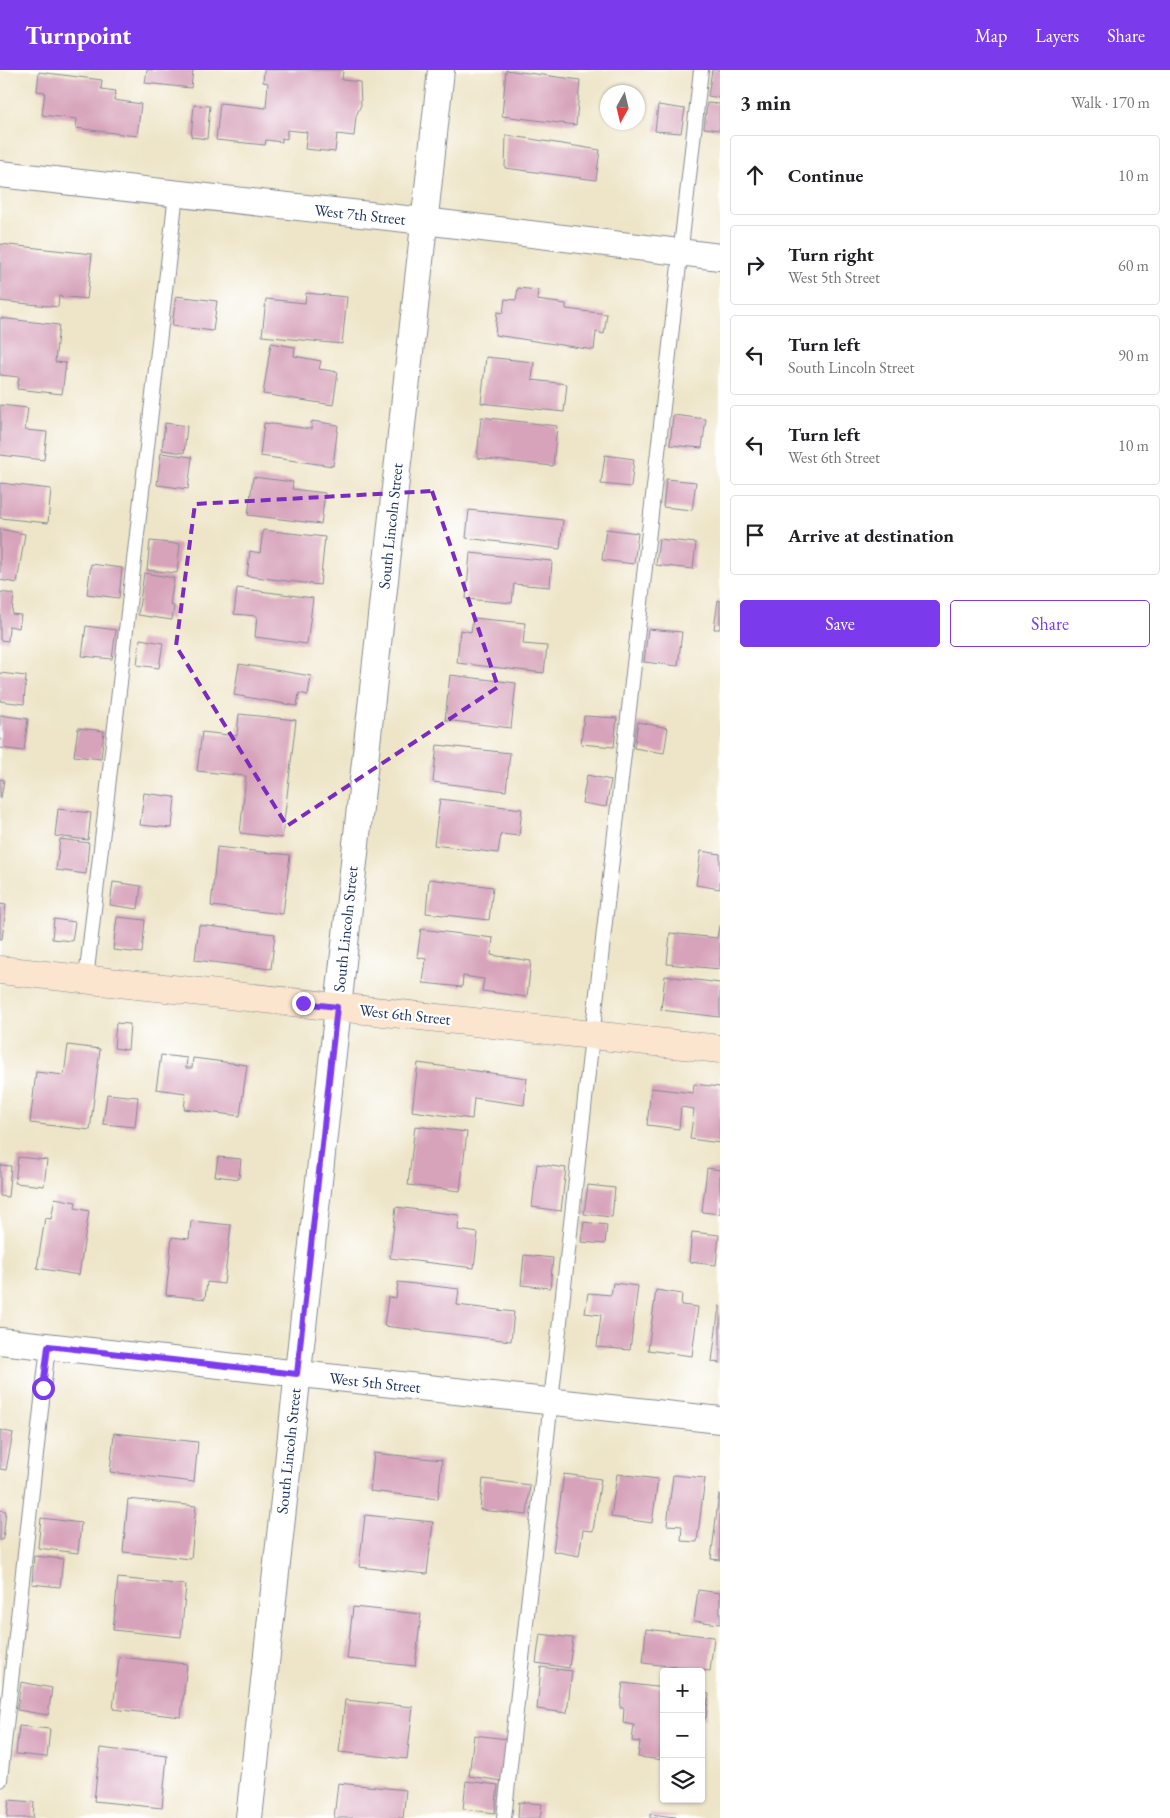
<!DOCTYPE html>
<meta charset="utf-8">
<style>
body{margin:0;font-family:"EB Garamond",serif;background:#f6f6f6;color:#202124}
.controls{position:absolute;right:15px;bottom:15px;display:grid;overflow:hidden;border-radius:5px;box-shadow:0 1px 4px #0004}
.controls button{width:45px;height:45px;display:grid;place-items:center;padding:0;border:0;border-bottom:1px solid #e0e0e0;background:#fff;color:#202124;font:25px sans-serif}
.compass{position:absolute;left:600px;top:15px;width:45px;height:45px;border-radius:50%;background:#fff;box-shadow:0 1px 4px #0004;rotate:188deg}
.stop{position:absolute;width:15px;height:15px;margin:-11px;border:4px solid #7c3aed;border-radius:50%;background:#fff}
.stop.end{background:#7c3aed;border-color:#fff;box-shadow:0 1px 5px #0008}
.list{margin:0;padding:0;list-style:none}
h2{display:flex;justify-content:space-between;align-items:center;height:65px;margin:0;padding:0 20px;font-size:21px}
h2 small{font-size:16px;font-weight:400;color:#757577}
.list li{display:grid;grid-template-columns:32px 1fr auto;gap:15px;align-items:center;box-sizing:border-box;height:80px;margin:0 10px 10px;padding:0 10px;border:1px solid #e0e0e0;border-radius:5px}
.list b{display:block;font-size:19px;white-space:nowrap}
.list p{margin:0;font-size:16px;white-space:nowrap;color:#757577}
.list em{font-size:16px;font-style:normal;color:#757577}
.actions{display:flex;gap:10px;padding:15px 20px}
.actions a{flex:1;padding:11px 0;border:1px solid #7c3aed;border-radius:5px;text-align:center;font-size:18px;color:#7c3aed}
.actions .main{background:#7c3aed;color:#fff}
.icon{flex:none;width:28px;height:28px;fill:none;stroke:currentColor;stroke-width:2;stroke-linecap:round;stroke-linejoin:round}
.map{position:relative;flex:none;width:720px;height:1748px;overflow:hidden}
header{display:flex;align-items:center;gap:30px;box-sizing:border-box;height:70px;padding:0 25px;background:#7c3aed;color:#fff}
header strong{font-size:24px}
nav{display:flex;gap:28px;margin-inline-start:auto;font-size:18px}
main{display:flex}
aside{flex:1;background:#fff}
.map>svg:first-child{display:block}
.building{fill:#d7a3ba}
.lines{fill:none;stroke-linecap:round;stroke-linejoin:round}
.lane-casing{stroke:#848a93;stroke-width:16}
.street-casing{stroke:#848a93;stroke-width:28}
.secondary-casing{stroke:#848a93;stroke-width:29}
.lane{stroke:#fff;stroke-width:14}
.street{stroke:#fff;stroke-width:26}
.secondary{stroke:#fbe5cf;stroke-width:28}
.route{stroke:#7c3aed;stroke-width:6}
.marked{fill:none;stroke:#7b2cbf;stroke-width:4;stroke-dasharray:10 6;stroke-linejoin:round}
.labels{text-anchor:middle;stroke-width:4.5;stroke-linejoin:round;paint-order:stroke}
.street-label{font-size:16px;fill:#1b2f5e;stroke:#fff}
</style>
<header>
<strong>Turnpoint</strong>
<nav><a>Map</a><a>Layers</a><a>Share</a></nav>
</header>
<main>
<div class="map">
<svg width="720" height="1748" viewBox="0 0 720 1748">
<rect width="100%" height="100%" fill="#fff"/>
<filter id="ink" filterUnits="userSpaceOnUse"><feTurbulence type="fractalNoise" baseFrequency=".02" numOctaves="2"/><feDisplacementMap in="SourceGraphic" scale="10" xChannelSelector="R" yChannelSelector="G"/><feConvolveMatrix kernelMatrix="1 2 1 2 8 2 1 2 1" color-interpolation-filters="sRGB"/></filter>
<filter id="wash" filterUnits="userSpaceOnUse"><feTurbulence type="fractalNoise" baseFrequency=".0096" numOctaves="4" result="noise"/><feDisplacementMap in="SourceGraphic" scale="20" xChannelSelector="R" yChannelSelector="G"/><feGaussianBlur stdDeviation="1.12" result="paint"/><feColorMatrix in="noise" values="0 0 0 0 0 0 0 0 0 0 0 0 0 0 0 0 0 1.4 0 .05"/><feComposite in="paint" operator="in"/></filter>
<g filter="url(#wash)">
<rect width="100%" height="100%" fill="#eee5c8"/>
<g id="blocks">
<g class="building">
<path d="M147,0H193L191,18L145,13Z"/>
<path d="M264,0H343L342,10L360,12L361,35L356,46L354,66L337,64L335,82L305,79L307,62L287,60V69L282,68V72L266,70L265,75L216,70L220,33L266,38L268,13L263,12Z"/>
<path d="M506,0L580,10L576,55L502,46Z"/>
<path d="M712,0H720V28L708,26Z"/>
<path d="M39,2L102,10L101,19L116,21L114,30L141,34L137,66L76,58L77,49L42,45L45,22L37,21Z"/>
<path d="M707,33L720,34V60L704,58Z"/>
<path d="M194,35L210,36L207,69L191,67Z"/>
<path d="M658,35L685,39L681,63L655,61Z"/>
<path d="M506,65L600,80L596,110L505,98Z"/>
<path d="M0,174L92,184L87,229L59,226L58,237L0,231Z"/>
<path d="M518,218L538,220L537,230L566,234V239L607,244L604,264L596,262L594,280L495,265L497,242L503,243L505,229L516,230Z"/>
<path d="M306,223L347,227L342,274L262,266L266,229L305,233Z"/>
<path d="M176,226L217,231L213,261L172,256Z"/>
<path d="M0,248L59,255L55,292L66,293L62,324L17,319L19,307L0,305Z"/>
<path d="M271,273L295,277L294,286L321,291L319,299L338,302L333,335L263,324Z"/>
<path d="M486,287L534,292L532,310L567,314L564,342L481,333Z"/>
<path d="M0,335L28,338L25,360L47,362L44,390L0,385Z"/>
<path d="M673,345L706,349L702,378L670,375Z"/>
<path d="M481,347L557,356L553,396L477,388Z"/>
<path d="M312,351L338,355L333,396L260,386L264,353L311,359Z"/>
<path d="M165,353L187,356L184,383L162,380Z"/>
<path d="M161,383L192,387L188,419L157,415Z"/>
<path d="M605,385L634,389L631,417L601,414Z"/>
<path d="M253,407L293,412L292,419L325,423L321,454L248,445Z"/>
<path d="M666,409L696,412L692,440L663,437Z"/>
<path d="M0,413L51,419L48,453L0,448Z"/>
<path d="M469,440L563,450L560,479L466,468Z"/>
<path d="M0,459L25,464L17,513L0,510Z"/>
<path d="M606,459L638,463L634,494L602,490Z"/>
<path d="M263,460L325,467L320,515L247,506L250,481L260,483Z"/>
<path d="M659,469L696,473L693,499L656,495Z"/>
<path d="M150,471L180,474L177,503L147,500Z"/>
<path d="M470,483L552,491L550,517L514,514L512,533L466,529Z"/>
<path d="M91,494L122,498L119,528L87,524Z"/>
<path d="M144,503L174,508L170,535L174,536L172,550L138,545Z"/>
<path d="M237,518L313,528L307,574L255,567L257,546L234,544Z"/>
<path d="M0,522L14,524L12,544L21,545L19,558L9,556L8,571L0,570Z"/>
<path d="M718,530L720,531V559H714Z"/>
<path d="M473,548L525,553L523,574L547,576L544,603L457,593L460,560L471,562Z"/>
<path d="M86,556L116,560L112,589L82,586Z"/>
<path d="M648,559L682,562L678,596L644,592Z"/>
<path d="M140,569L163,573L159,598L137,595Z"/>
<path d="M239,594L311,606L308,625L299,623L297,636L234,625Z"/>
<path d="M0,603L26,606L24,634L0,631Z"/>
<path d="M450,605L516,613L511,658L445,650Z"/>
<path d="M239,644L296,650L282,768L240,763L246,706L197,701L202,662L237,666Z"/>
<path d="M0,645L28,649L24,681L0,678Z"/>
<path d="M584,646L617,648L614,677L581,674Z"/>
<path d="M638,652L668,658L664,683L634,678Z"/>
<path d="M78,658L104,661L101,689L74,686Z"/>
<path d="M437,675L510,683L506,721L433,712Z"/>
<path d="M587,705L611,710L606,737L582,733Z"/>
<path d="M0,709L4,710L1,728H0Z"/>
<path d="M144,723L175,727L172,758L140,755Z"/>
<path d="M440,729L522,739L519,766L501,764L498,783L434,775Z"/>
<path d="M58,739L91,743L88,770L55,766Z"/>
<path d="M60,769L89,773L86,804L56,800Z"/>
<path d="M217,777L290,785L283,844L211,836Z"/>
<path d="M701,781L720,784V819L696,815Z"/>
<path d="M429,809L493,817L489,850L426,843Z"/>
<path d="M113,812L141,816L138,839L110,835Z"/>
<path d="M0,834L6,835L2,869H0Z"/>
<path d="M117,847L145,850L142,883L113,880Z"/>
<path d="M54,849L75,852L72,871L52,869Z"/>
<path d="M199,855L275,864L271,899L195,890Z"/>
<path d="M719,856H720V899L667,894L670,863L717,868Z"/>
<path d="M421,859L493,868L491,885L531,891L527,927L482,921L484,909L463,906L462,917L423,913L426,889L417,887Z"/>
<path d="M665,906L720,913V947L661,940Z"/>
<path d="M116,953L130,954L128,980L114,978Z"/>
<path d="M68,975L100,979L90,1060L30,1053L36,1002L64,1005Z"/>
<path d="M161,985L187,988L186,998H192L193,988L247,995L240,1046L184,1039L186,1023L156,1019Z"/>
<path d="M418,993L527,1008L524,1035L474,1028L472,1049L412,1041Z"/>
<path d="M694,1014L720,1017V1073L690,1069L694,1039L681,1037L679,1059L647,1055L651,1018L693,1023Z"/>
<path d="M107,1024L138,1027L135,1057L103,1054Z"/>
<path d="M415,1056L467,1062L460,1121L408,1115Z"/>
<path d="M18,1087L47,1090L44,1116L15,1113Z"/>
<path d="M218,1087L241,1089L239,1109L215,1106Z"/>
<path d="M537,1094L566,1098L561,1141L532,1137Z"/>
<path d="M0,1095L11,1096L8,1127L0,1126Z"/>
<path d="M707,1098L720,1100V1144L702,1142Z"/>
<path d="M588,1115L615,1118L612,1147L584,1144Z"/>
<path d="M55,1128L76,1132L75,1138L89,1141L79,1205L37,1198L45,1148L51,1149Z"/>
<path d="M396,1137L459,1145L458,1160L478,1163L474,1198L390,1188Z"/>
<path d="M191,1151L231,1155L224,1214L207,1212L205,1229L166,1225L172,1167L189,1169Z"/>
<path d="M584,1152L607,1155L605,1174L581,1172Z"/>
<path d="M692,1162L719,1165L716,1195L689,1192Z"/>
<path d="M524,1185L553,1188L550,1218L521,1215Z"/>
<path d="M398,1212L459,1219L457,1235L514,1242L511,1271L384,1256L388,1227L396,1228Z"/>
<path d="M613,1213L638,1216L630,1280L597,1277L601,1245L585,1243L588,1223L611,1225Z"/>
<path d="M656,1220L682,1224L681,1235L698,1237L692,1286L648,1280Z"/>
<path d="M719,1236H720V1293L712,1292Z"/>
<path d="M0,1360L13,1363L6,1400L0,1399Z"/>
<path d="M114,1363L198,1372L194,1412L110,1402Z"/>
<path d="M374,1383L442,1390L438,1429L370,1421Z"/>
<path d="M564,1404L601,1409L593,1461L583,1460L579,1486L553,1481Z"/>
<path d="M617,1404L658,1409L652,1453L611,1447Z"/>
<path d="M673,1405L705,1408L697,1472L681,1471L682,1456L667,1455Z"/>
<path d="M483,1409L530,1415L527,1445L480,1440Z"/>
<path d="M719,1424H720V1490L711,1489Z"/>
<path d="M128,1429L196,1436L191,1489L123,1482Z"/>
<path d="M0,1440L6,1441L3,1470H0Z"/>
<path d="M365,1445L433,1452L427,1504L359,1497Z"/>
<path d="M41,1448L81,1453L78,1483L38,1478Z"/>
<path d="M34,1486L63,1489L60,1517L32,1514Z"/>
<path d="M118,1508L186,1515L181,1567L113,1560Z"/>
<path d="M698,1520L720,1523V1554L694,1551Z"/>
<path d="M353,1537L421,1544L415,1596L347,1589Z"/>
<path d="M646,1559L714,1567L710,1601L643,1593Z"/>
<path d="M540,1564L573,1568L569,1598L536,1593Z"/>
<path d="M119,1587L187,1594L181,1647L113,1639Z"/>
<path d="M541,1597L572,1601L567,1643L537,1639Z"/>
<path d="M21,1612L52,1618L48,1645L17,1640Z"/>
<path d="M623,1613L664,1618V1690L638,1687L640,1672L632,1671L634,1655L623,1653L624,1638H620Z"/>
<path d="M701,1623L709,1624L706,1648L701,1647Z"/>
<path d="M345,1630L413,1637L407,1689L339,1682Z"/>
<path d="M19,1656L50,1659L47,1687L16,1684Z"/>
<path d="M474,1665L507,1669L502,1711L469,1706Z"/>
<path d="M100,1678L167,1686L162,1738L94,1731Z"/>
<path d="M466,1711L498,1715L495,1743L463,1739Z"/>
<path d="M338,1713L406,1720L403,1748H334Z"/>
<path d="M9,1730L34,1732L33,1748H7Z"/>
<path d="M519,1732L542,1734L540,1748H518Z"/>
<path d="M650,1744L676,1747V1748H650Z"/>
</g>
</g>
</g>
<g filter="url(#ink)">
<use href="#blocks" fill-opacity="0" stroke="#848a93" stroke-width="1"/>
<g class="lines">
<g class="lane-casing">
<g id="lane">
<path d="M86,909L176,124"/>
<path d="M0,1710L48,1276"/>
<path d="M504,1748L701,0"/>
</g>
</g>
<g class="street-casing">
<g id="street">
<path d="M0,104L424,151L720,187"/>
<path d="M0,1271L720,1350"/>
<path d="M249,1748L441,0"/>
</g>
</g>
<g class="secondary-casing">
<path id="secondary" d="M0,900L720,979"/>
</g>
<use href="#lane" class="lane"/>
<use href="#street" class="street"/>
<use href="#secondary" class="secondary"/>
</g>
</g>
<g class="lines" filter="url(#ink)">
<path class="route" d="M43,1318L48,1276L297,1304L337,937L303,933"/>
</g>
<path class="marked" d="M432,421L498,617L287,756L176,576L195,434Z"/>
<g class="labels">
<g class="street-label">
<text transform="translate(360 144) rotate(6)" y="6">West 7th Street</text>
<text transform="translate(390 456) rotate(-84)" y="6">South Lincoln Street</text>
<text transform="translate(345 859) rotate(-84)" y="6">South Lincoln Street</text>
<text transform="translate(405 944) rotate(6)" y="6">West 6th Street</text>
<text transform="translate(375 1312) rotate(6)" y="6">West 5th Street</text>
<text transform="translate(288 1381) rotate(-84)" y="6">South Lincoln Street</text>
</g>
</g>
</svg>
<div class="controls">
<button>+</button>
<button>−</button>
<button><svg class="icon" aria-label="layers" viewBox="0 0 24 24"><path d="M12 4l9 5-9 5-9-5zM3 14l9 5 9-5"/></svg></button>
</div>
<svg class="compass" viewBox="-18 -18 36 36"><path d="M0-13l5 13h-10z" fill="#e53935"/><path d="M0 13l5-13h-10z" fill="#757577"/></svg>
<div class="stop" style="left:43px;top:1318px"></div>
<div class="stop end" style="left:303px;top:933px"></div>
</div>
<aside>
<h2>3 min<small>Walk · 170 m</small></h2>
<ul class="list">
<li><svg class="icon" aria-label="ahead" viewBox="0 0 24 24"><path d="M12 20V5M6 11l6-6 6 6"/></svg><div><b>Continue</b></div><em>10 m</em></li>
<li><svg class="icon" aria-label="right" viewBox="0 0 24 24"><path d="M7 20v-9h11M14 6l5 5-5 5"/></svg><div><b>Turn right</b><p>West 5th Street</p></div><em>60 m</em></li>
<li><svg class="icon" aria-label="left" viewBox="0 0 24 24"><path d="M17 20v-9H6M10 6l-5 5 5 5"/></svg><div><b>Turn left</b><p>South Lincoln Street</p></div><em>90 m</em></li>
<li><svg class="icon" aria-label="left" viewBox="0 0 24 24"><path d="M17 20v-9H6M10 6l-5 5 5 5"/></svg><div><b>Turn left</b><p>West 6th Street</p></div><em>10 m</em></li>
<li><svg class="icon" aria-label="arrive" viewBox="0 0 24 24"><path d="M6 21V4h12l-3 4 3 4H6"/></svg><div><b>Arrive at destination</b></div></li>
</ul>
<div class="actions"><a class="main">Save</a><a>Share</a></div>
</aside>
</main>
